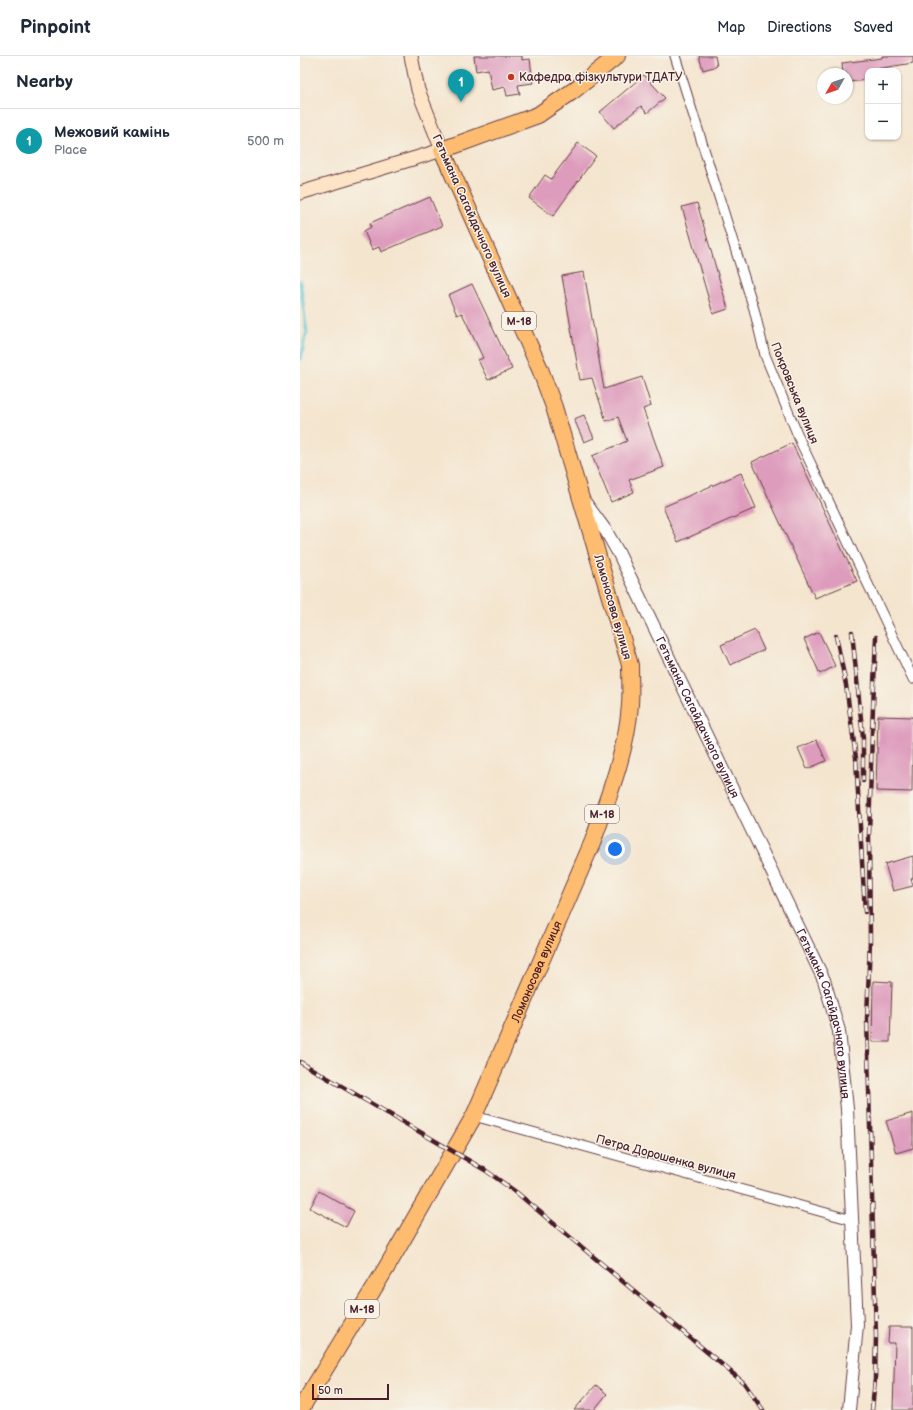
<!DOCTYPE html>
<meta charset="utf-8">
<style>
body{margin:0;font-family:"Balsamiq Sans",sans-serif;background:#f2f2f3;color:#1f2937}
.controls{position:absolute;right:12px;top:12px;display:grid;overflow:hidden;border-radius:8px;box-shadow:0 1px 3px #0004}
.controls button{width:36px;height:36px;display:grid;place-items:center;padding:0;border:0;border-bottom:1px solid #e0e1e3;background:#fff;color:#1f2937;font:20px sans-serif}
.compass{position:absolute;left:517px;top:12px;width:36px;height:36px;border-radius:50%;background:#fff;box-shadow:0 1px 3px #0004;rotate:230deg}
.scale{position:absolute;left:12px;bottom:10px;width:77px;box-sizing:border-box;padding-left:4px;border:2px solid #4a1f2b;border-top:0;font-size:11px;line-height:14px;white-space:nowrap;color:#4a1f2b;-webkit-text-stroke:3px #f7f3e8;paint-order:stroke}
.you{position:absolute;left:315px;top:793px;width:14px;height:14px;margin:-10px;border:3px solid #fff;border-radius:50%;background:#1a73e8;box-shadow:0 0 0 6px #1a73e833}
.badge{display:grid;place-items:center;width:26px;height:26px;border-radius:50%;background:#d93025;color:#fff;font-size:13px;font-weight:700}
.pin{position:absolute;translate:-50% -33px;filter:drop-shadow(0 1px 2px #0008)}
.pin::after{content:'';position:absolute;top:21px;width:14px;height:12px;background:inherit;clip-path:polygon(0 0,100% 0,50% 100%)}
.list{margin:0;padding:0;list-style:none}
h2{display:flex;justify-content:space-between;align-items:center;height:52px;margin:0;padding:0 16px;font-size:17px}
h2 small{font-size:13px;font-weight:400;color:#747a83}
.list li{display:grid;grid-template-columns:26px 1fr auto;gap:12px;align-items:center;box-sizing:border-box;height:64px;padding:0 16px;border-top:1px solid #e0e1e3}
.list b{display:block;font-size:15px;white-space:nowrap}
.list p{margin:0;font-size:13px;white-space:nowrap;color:#747a83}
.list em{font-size:13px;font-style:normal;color:#747a83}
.map{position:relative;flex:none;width:613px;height:1354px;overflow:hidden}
header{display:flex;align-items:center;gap:24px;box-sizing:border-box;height:56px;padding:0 20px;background:#fff;border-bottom:1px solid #e0e1e3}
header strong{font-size:19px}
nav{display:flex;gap:22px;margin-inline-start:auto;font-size:14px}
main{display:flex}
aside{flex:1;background:#fff}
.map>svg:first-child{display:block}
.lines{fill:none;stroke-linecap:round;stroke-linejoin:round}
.stream{stroke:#5bc8d1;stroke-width:3}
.building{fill:#de9cbd}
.minor-casing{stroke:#643d44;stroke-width:11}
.tertiary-casing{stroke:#643d44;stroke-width:14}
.secondary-casing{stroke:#643d44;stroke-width:15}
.trunk-casing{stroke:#643d44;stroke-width:18}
.minor{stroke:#fff;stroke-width:9}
.tertiary{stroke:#fff;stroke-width:12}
.secondary{stroke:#fee4c6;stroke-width:13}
.trunk{stroke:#fdbc70;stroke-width:16}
.rail-casing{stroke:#4a1f2b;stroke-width:4.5}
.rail{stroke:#f7f3e8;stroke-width:3;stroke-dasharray:9;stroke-linecap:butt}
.poi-dot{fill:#c8321e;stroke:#f7f3e8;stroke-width:1.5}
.labels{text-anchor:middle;stroke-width:3;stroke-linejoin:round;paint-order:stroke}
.shield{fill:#f7f3e8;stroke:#7e5f64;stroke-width:1}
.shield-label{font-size:11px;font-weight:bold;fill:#4a1f2b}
.poi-label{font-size:12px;fill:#4a1f2b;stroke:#f7f3e8;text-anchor:start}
.street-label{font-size:12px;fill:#4a1f2b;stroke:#f7f3e8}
</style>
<header>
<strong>Pinpoint</strong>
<nav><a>Map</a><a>Directions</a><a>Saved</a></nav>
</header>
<main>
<aside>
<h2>Nearby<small></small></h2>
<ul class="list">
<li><span class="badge" style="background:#0f9aa8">1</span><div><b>Межовий камінь</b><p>Place</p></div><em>500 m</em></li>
</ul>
</aside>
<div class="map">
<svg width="613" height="1354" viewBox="0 0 613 1354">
<rect width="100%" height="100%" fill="#f7f3e8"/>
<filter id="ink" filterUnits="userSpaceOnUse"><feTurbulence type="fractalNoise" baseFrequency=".025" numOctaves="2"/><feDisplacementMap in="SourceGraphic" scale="8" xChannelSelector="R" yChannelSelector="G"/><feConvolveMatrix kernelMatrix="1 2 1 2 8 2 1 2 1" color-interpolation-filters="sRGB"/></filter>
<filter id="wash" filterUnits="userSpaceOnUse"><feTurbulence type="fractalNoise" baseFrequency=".012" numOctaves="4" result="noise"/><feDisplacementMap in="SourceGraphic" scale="16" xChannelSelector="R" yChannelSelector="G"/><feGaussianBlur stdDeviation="0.9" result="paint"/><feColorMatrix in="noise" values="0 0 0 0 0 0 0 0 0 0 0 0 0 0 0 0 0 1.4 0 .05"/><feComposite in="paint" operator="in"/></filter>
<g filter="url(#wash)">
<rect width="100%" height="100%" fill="#f4e5cf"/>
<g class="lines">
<path class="stream" d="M0,225L7,277C2,286 5,294 0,303"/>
</g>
<g id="blocks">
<g class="building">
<path d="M174,0H222V4L230,3L233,27L218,29L220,38L207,40L205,31L192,34L188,13L176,15Z"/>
<path d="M399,0H415L417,10L403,14Z"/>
<path d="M582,0H613V7L576,13V15H568V24L547,26V18H543L542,7L582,2Z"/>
<path d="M344,19L365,42L347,57L341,50L314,72L300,56Z"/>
<path d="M278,87L296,100L253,160L229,142L245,119L251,123Z"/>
<path d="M130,141L142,170L81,196L79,191L72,194L64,175L71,171L70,167Z"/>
<path d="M397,147L428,253L413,258L382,151Z"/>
<path d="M284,216L304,333L342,321L351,350L343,353L364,411L329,424L334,436L311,446L292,400L327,385L318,361L306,365L292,322L280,324L262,220Z"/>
<path d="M172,228L212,313L188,324L178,304L183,302L162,257L157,259L148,239Z"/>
<path d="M284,359L294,382L284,386L274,363Z"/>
<path d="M492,387L557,525L515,542L452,406Z"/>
<path d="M441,417L456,452L378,486L363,451Z"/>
<path d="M455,574L464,594L430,609L421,589Z"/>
<path d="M519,576L535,610L520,618L504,583Z"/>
<path d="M578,660L613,661L612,736L576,735Z"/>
<path d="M517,684L526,705L507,713L498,692Z"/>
<path d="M613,800V822L611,823L613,830L593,835L585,808Z"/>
<path d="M573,925L592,926L590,986H572Z"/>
<path d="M613,1057V1092L596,1097L586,1065Z"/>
<path d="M19,1135L54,1155L46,1171L10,1152Z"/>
<path d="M589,1271H613V1354H593L595,1287H588Z"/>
<path d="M296,1329L307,1338L294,1354H274Z"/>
</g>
</g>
</g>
<g filter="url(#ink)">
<use href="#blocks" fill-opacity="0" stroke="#643d44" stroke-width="1"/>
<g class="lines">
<g class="minor-casing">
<g id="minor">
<path d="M375,0L454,253L465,299L501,387L613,623"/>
<path d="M174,1060L552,1164"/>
</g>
</g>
<g class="tertiary-casing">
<g id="tertiary">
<path id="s1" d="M284,445L306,475L319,498L524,924L539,975L547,1053L557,1269L549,1354"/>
</g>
</g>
<g class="secondary-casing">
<path id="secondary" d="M0,137L142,94L118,34L111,0"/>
</g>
<g class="trunk-casing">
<g id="trunk">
<path id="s2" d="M0,1354L88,1209L174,1060L293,785C308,742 327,694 330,649C331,636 330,622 330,609L254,351L240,313L142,94L238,59L273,35L317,0"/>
</g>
</g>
<use href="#minor" class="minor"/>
<use href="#tertiary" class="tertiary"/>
<use href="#secondary" class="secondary"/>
<use href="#trunk" class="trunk"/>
<g class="rail-casing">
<g id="rail">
<path d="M552,576L563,682V725"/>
<path d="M536,580L546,629L556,702L565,856"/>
<path d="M0,1006L185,1114L216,1136L444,1327L463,1354"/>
<path d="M572,1354L575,1323L576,1280L567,963L570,884L569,780L572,675L576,581"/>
</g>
</g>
<use href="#rail" class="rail"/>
</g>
</g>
<circle class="poi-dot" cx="211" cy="21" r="4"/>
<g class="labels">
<g class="shield">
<rect x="202" y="256" width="34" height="18" rx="3"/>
<rect x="285" y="749" width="34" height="18" rx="3"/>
<rect x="45" y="1244" width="34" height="18" rx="3"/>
</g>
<g class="shield-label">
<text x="219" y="269">М-18</text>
<text x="302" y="762">М-18</text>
<text x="62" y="1257">М-18</text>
</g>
<g class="poi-label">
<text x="219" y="25">Кафедра фізкультури ТДАТУ</text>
</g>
<g class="street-label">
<text transform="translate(172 160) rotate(66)" y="4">Гетьмана Сагайдачного вулиця</text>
<text transform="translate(495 337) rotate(68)" y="4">Покровська вулиця</text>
<text transform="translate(313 551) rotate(74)" y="4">Ломоносова вулиця</text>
<text dy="4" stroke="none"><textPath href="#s1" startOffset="245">Гетьмана Сагайдачного вулиця</textPath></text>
<text dy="4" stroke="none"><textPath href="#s2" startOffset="499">Ломоносова вулиця</textPath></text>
<text dy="4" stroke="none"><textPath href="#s1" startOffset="569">Гетьмана Сагайдачного вулиця</textPath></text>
<text transform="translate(366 1101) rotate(15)" y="4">Петра Дорошенка вулиця</text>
</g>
</g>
</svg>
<div class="controls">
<button>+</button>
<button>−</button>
</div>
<svg class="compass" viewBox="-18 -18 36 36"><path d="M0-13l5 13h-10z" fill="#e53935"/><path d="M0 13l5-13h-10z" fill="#747a83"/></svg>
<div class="scale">50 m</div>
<div class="you"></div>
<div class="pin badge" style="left:161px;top:46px;background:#0f9aa8">1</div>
</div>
</main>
